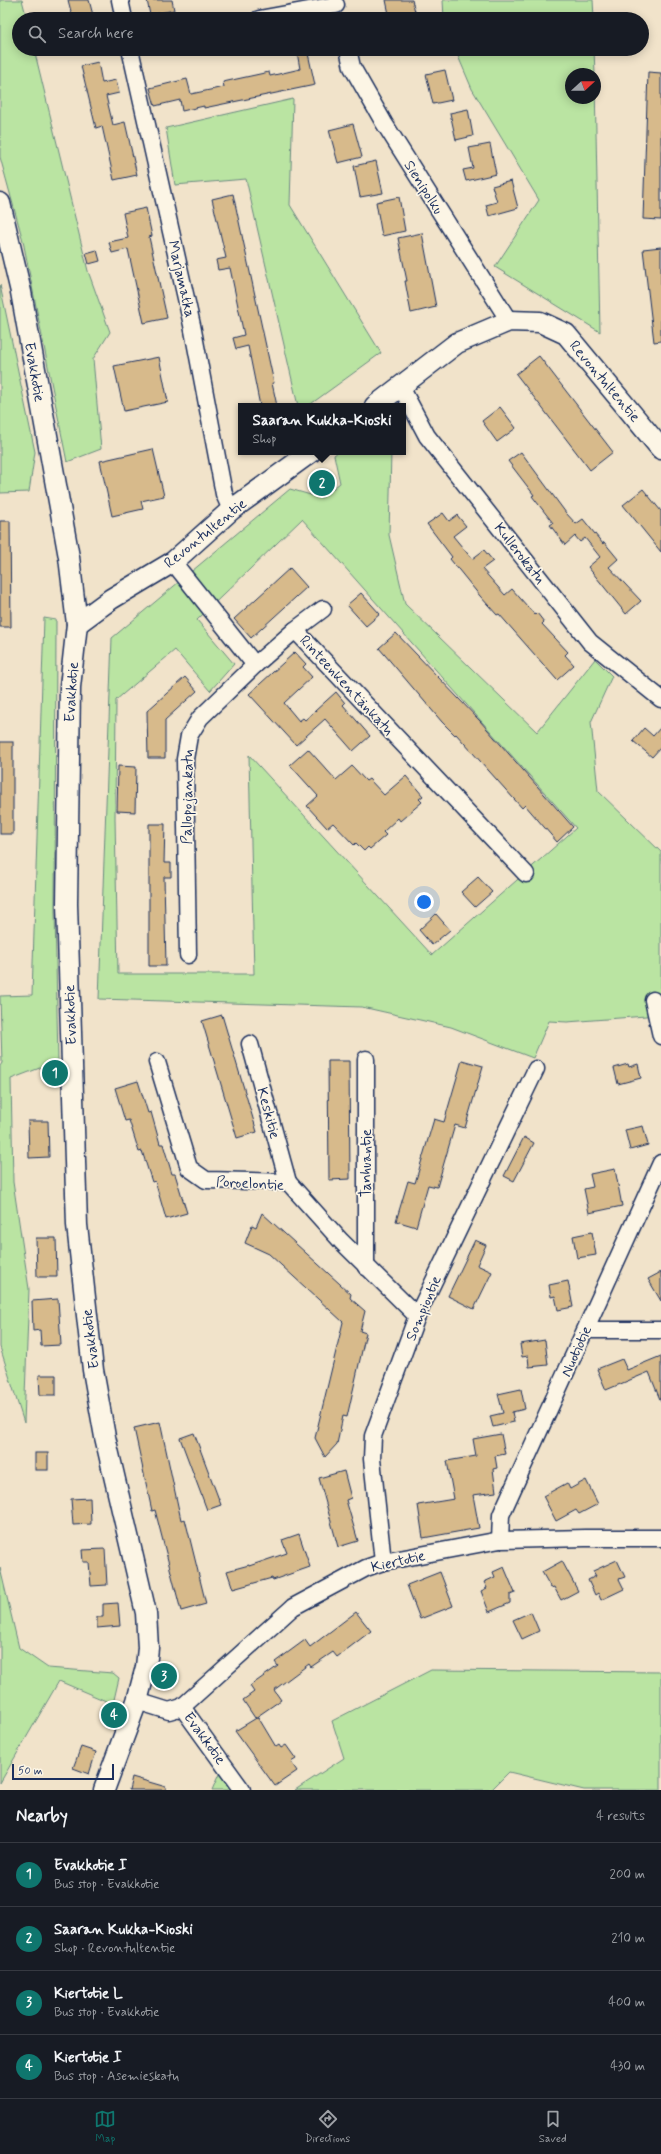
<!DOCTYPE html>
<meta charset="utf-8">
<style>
body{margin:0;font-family:Mynerve,sans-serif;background:#20242c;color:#f1f3f6}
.compass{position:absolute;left:565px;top:68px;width:36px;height:36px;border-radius:50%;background:#171b24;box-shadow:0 2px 10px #0003;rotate:69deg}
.scale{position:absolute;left:12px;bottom:10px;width:102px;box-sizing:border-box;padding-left:4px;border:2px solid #1b2f5e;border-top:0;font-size:11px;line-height:14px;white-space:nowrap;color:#1b2f5e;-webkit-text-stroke:3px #fcf5e5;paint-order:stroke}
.you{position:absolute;left:424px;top:902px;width:14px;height:14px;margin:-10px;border:3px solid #fff;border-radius:50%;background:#1a73e8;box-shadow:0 0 0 6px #1a73e833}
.badge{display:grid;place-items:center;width:26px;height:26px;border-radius:50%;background:#0f766e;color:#fff;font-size:13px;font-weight:700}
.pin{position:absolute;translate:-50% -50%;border:2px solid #fff;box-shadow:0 1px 4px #0006}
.popup{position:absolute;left:238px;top:403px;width:168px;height:52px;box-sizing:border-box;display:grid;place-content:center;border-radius:0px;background:#171b24;filter:drop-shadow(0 1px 3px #0005);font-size:13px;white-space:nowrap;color:#9ea1a6}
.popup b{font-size:15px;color:#f1f3f6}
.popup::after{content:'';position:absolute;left:50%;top:100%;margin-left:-8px;border:8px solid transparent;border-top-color:#171b24}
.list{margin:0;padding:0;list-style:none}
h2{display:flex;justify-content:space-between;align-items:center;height:52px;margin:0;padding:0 16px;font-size:17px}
h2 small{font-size:13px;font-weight:400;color:#9ea1a6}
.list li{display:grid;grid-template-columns:26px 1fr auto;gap:12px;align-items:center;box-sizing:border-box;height:64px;padding:0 16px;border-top:1px solid #363941}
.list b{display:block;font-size:15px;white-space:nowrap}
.list p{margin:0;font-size:13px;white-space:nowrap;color:#9ea1a6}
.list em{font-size:13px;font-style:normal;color:#9ea1a6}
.icon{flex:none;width:22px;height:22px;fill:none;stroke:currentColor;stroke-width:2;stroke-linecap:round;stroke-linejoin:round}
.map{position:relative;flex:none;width:661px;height:1790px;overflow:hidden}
.search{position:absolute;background:#171b24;box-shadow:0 2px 10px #0003;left:12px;right:12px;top:12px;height:44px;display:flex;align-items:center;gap:10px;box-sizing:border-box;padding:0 14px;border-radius:22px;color:#9ea1a6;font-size:15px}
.sheet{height:308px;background:#171b24}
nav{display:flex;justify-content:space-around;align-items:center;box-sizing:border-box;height:56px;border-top:1px solid #363941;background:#171b24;font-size:11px;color:#9ea1a6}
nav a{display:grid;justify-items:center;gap:2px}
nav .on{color:#0f766e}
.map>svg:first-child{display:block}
.green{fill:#bae4a2;stroke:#6a8a80;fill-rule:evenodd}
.building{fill:#d7ba8b;stroke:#1b2f5e}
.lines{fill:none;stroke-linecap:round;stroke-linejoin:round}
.minor-casing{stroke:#1b2f5e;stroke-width:19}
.tertiary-casing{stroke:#1b2f5e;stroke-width:23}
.minor{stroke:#fcf5e5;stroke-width:16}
.tertiary{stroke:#fcf5e5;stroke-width:20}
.labels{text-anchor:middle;stroke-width:3.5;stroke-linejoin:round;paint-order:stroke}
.street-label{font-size:15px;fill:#1b2f5e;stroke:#fcf5e5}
</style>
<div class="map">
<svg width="661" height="1790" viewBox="0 0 661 1790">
<rect width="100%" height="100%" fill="#f1e3ca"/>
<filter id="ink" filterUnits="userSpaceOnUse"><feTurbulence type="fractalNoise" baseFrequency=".025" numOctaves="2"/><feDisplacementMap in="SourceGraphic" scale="8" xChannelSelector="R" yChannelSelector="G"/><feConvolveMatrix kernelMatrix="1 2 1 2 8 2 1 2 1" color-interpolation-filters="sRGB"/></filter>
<g filter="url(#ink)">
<g class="green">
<path d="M0,0H22L27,19H19V49H34L88,271L110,332L93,359L101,449L67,462L23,241L0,157Z"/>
<path d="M443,0H593L594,19H444Z"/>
<path d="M455,49H594L595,74H571V98H595V82L600,332L495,267L539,200L472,89Z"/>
<path d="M293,99L290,205L381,353L308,406H298L246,179L175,185L166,128Z"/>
<path d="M0,285L35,452L29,492L0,493Z"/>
<path d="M338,452H391L389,535L405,604L537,732L595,659L612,676L591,722L598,791L661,852V1017L659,1015L567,1022L549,1021L533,1058L451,1027L362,1007L99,999L112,638L290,489L321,498L340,483L334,455ZM302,519L576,828L432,955L249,755L254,974H118L115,818L116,700L175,650L210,691L234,664L197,620Z"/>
<path d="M44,618L56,620L55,912L58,1061L11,1079L13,1182L29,1289L24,1423L0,1347V1066L2,1063L0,996L32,995Z"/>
<path d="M0,1568L19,1648L48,1668L113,1673L119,1678L113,1704L59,1681L0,1783Z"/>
<path d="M431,1670L661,1672V1790H584L509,1772L491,1790H295L344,1758L332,1721Z"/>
<path d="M219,1774L232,1790H212Z"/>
</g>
<g class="building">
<path d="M68,0H89L94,19H73Z"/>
<path d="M147,0H172L174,10L150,15Z"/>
<path d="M386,0H412L417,19H390Z"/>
<path d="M307,49L315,85L204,108V106L182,111L180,100L155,106L150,88L187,79L191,94L224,87L223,82L269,72L270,76L300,69L297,52Z"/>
<path d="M98,62L102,83L116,80L119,93L106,96L113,125L125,122L137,175L114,180L102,126L96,128L81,66Z"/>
<path d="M445,70L452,100L433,104L426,74Z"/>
<path d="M648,72L661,73V220L643,219Z"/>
<path d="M468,109L473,136L456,140L450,113Z"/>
<path d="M353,124L362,157L338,163L329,130Z"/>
<path d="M490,144L496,174L466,181L463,170L473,168L469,148Z"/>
<path d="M376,161L383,193L360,197L354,166Z"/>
<path d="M511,181L518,208L489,216L486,205L497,202L492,186Z"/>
<path d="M233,194L274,383H272L277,406H260L248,346L236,349L233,338L244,335L230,268L218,270L216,260L226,258L212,199Z"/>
<path d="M399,197L405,231L382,236L376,202Z"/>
<path d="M146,208L152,236L149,237L167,318L144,323L128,249L112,253L109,242L128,238L123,213Z"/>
<path d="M422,233L436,307L411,313L405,281H407L398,238Z"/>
<path d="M661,247V341L654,342L643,249Z"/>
<path d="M97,250L100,261L89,264L86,253Z"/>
<path d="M539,356L613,452L590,470L516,374Z"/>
<path d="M159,357L168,402L124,411L114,366Z"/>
<path d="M500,407L516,428L497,442L482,421Z"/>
<path d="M153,449L164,496L141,501L143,509L112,516L100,461Z"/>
<path d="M521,452L566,513L576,524L583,519L603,544L604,542L618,559L609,567L641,601L626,614L588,567L600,557L585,538L580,542L575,536L565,545L550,525L553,523L532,496L534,495L508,461Z"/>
<path d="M324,471L334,483L319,495L309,483Z"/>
<path d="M643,489L661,511V552L623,505Z"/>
<path d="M443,513L449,521L457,515L466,526L453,536L472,559L484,550L493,561L482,569L505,595L512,589L535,615L537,613L544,622L542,624L568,652L565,655L574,665L557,680L499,614L497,615L480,596L450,559L452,557L427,524Z"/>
<path d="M0,521H10L11,627H0Z"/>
<path d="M290,568L307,587L251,638L234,619Z"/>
<path d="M361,593L380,614L366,626L347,605Z"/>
<path d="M396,633L480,721L573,827L557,842L525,805L522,808L456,734L455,735L442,722L379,648Z"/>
<path d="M295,652L306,664L303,667L312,677L284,703L299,721L303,718L305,720L336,692L345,703L343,705L370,736L353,751L325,719L296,745L249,694Z"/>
<path d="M185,677L197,691L165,720V758H148L147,711Z"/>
<path d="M661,727V747L652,757L633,741L644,728L653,736Z"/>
<rect x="0" y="742" width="13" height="92"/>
<path d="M308,749L336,780L352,766L366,781L369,779L384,795L406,776L423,796L419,799L422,802L400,821L398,818L383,832L386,835L370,849L368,847L364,851L356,843L354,845L333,823L327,828L307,806L318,796L290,765Z"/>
<path d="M118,766L136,767L135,812L117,811Z"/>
<path d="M149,824H165L164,863H171V877H164L166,966H149Z"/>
<path d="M478,877L492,892L475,907L461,892Z"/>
<path d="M436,914L450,930L432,945L419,930Z"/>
<path d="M222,1015L257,1132L237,1138L202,1021Z"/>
<path d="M462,1060L483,1066L465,1128L455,1125L437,1187L428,1185L416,1227L396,1221L408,1181L415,1183L434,1119L444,1122Z"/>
<path d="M328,1061H349L350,1179L329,1180Z"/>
<path d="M628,1064L629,1067L638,1064L641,1078L618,1084L614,1068Z"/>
<path d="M138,1081L148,1113L151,1112L160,1144H163L172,1174H175L187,1213L166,1219L155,1181L152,1182L142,1151L139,1152L129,1120L125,1121L115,1088Z"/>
<path d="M28,1121H48L49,1157L29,1158Z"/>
<path d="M643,1126L648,1145L630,1150L625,1130Z"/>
<path d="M524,1137L534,1143L514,1181L504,1176Z"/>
<path d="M615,1169L622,1206L589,1213L584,1189L593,1187L590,1174Z"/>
<path d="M262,1213L351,1294L350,1298L365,1311L360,1331L366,1333L347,1417L343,1416L337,1444L325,1457L315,1438L343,1322L269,1254L245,1243L252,1225L256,1227Z"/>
<path d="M592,1232L596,1255L577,1258L573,1236Z"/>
<path d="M36,1238H56L57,1277H37Z"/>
<path d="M475,1240L486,1245L477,1265L492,1272L474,1309L448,1296Z"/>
<path d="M661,1272V1301L648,1279Z"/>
<path d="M568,1281L573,1307L558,1310L555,1296L551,1297L549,1285Z"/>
<path d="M58,1299L61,1345L41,1346L40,1330L33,1331L32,1301Z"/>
<path d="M545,1340L548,1365L529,1367L528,1356L522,1357L520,1344Z"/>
<path d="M661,1356V1402L649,1372L606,1390L597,1369L622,1359L627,1370Z"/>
<path d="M39,1375H56V1395H40Z"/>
<path d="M521,1389L525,1409L512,1412L514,1422L493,1427L490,1416L503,1413L498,1394Z"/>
<path d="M160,1422L181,1520L185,1519L206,1604L181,1611L155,1510L152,1511L134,1428Z"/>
<path d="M194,1433L221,1505L207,1510L180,1438Z"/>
<path d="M501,1434L505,1454L495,1456L497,1468L493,1469L496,1492L473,1495L479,1528L423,1538L418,1505L454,1499L447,1461L476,1456L473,1439Z"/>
<rect x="35" y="1453" width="13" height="17"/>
<path d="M344,1471L351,1498L346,1500L358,1541L338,1547L319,1478Z"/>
<path d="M586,1480L598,1504L579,1514L576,1510L556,1521L543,1496L567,1483L570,1489Z"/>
<path d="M90,1498L91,1524L73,1525L71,1499Z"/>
<path d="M299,1534L310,1567L273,1580L272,1578L233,1589L227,1571L249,1565V1566L287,1553L282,1540Z"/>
<path d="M105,1549L107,1585L91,1586L89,1562H83L82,1550Z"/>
<path d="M617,1560L625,1577L619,1579L624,1589L601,1600L598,1593L595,1595L588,1580L596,1576L593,1571Z"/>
<path d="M562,1561L578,1591L561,1600L554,1587L551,1588L542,1572Z"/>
<path d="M504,1567L515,1593L510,1595V1603L489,1612L481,1591L487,1588L484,1582L495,1577L493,1572Z"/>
<path d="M440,1572L453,1606L420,1619L407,1585Z"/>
<path d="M118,1603L120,1626L97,1628V1617H103V1604Z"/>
<path d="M356,1612L371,1631L337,1657L333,1652L311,1667L309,1664L274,1690L281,1700L255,1718L243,1700L254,1692L250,1686L278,1666L275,1662L305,1640L310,1647Z"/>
<path d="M531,1612L539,1631L522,1639L513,1620Z"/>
<path d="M258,1717L276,1747L279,1745L281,1748L286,1745L296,1759L291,1762L297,1771L275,1786L235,1731Z"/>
<path d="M81,1747L96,1752L89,1774L73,1768Z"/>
<path d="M132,1777L166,1787V1790H129Z"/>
</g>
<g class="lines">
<g class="minor-casing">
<g id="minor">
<path d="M120,0L124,19"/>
<path d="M259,19L336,5"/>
<path d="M130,49L192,325L224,494L231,510"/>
<path d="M348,49L352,67L384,123L509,321"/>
<path d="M401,387L427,436L590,642L661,699"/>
<path d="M173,562L255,665L295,630L526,874"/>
<path d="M295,630L323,609"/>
<path d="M188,955L185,759L189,736L200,718L255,665"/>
<path d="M653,1000L661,1036"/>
<path d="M250,1044L288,1182"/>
<path d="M366,1059V1267"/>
<path d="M157,1062L189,1168L206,1180L288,1182L341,1241L417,1316"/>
<path d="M586,1330H661"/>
<path d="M500,1540L501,1515L661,1163"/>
<path d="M383,1562L372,1459L373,1436L417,1316L536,1069"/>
<path d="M137,1701L169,1711L182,1707L242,1790"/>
<path d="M182,1707L293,1607L366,1568L383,1562L500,1540L585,1538H661"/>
</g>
</g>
<g class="tertiary-casing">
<g id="tertiary">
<path d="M0,203L21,292L69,557L77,624L70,687L67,904L77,1225L93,1370L105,1437L146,1613L148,1648L146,1667L137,1701L104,1790"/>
<path d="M375,406L457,343L509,321L540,322L566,334L661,449"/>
<path d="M77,624L111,599L173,562L231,510L311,452"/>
</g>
</g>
<use href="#minor" class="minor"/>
<use href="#tertiary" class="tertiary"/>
</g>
</g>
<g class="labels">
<g class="street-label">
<text transform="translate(424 187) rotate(58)" y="5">Sienipolku</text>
<text transform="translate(182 279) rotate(77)" y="5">Marjamatka</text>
<text transform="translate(35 372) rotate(80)" y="5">Evakkotie</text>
<text transform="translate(605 381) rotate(50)" y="5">Revontultentie</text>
<text transform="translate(205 533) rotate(-39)" y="5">Revontultentie</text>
<text transform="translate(520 553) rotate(52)" y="5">Kullerokatu</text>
<text transform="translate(347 685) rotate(47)" y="5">Rinteenkentänkatu</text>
<text transform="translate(71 692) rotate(-86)" y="5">Evakkotie</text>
<text transform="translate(187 797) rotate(-89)" y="5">Pallopojankatu</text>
<text transform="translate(70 1015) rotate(-92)" y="5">Evakkotie</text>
<text transform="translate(269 1113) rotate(75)" y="5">Keskitie</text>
<text transform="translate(366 1163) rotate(-90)" y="5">Tanhuantie</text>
<text transform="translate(250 1183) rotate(3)" y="5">Poroelontie</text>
<text transform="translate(423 1308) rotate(-67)" y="5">Sompiontie</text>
<text transform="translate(90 1339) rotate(-97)" y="5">Evakkotie</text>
<text transform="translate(576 1351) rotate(-66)" y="5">Nuotiotie</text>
<text transform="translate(398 1561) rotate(-13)" y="5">Kiertotie</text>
<text transform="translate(205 1738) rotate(54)" y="5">Evakkotie</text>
</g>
</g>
</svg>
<svg class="compass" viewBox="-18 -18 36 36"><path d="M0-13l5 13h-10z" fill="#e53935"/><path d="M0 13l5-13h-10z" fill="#9ea1a6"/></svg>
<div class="scale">50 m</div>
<div class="you"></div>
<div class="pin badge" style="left:55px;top:1073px">1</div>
<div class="pin badge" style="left:322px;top:483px">2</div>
<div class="popup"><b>Saaran Kukka-Kioski</b>Shop</div>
<div class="pin badge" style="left:164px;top:1676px">3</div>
<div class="pin badge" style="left:114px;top:1715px">4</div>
<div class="search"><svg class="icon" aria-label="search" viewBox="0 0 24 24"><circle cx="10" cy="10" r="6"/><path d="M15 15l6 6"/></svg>Search here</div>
</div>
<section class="sheet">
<h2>Nearby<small>4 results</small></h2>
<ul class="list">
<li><span class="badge">1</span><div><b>Evakkotie I</b><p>Bus stop · Evakkotie</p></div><em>200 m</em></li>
<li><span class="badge">2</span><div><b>Saaran Kukka-Kioski</b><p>Shop · Revontultentie</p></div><em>210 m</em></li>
<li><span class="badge">3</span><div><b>Kiertotie L</b><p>Bus stop · Evakkotie</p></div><em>400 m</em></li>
<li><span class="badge">4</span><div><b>Kiertotie I</b><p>Bus stop · Asemieskatu</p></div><em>430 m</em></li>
</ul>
</section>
<nav>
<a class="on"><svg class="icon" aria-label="map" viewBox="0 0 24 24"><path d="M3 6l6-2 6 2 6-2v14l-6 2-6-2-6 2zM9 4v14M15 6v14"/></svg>Map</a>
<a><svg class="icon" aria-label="directions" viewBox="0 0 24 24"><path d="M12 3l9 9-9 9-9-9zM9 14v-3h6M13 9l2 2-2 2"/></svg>Directions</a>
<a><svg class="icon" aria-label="saved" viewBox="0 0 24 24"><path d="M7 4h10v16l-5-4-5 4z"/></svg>Saved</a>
</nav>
